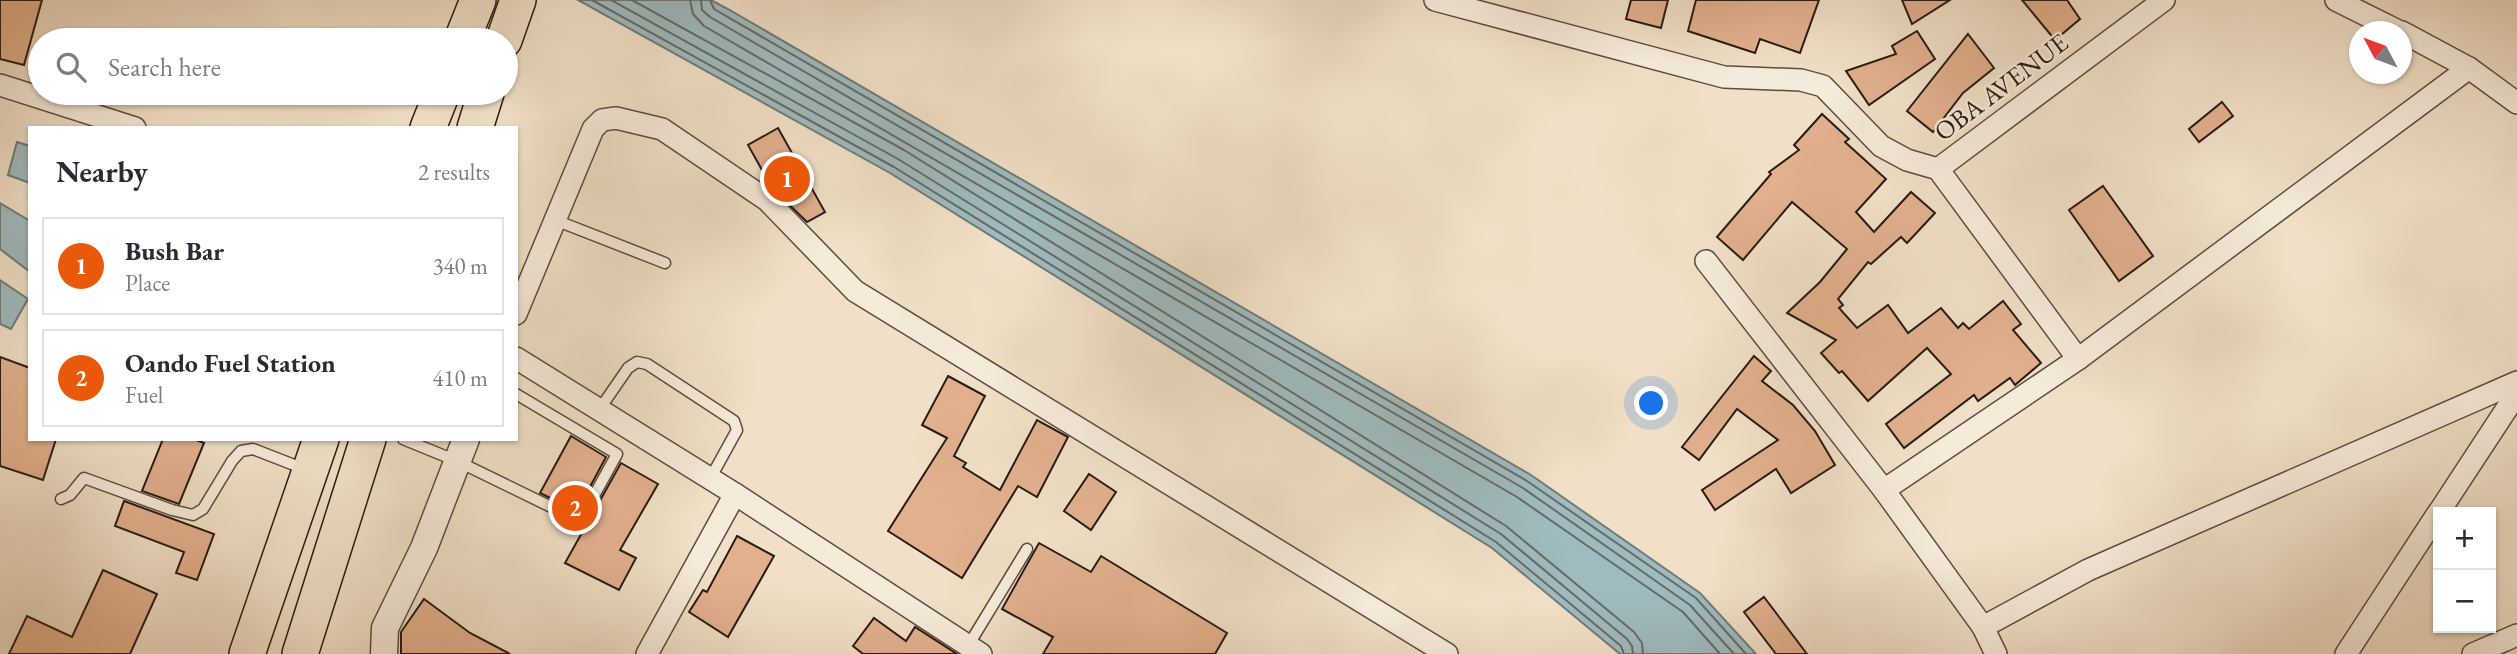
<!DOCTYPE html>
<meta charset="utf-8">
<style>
body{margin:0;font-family:"EB Garamond",serif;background:#f7f7f7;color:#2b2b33}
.controls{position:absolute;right:21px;bottom:21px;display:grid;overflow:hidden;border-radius:0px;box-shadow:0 2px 5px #0004}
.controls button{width:63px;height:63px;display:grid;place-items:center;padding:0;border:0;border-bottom:2px solid #e1e1e2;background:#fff;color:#2b2b33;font:35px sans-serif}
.compass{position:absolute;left:2349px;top:21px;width:63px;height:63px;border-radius:50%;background:#fff;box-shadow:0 2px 5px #0004;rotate:311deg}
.you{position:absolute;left:1652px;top:404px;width:24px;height:24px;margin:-18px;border:5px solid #fff;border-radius:50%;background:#1a73e8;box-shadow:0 0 0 10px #1a73e833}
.badge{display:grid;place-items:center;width:46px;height:46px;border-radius:50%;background:#ea580c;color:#fff;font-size:23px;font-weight:700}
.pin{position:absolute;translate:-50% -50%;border:4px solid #fff;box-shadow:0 2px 7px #0006}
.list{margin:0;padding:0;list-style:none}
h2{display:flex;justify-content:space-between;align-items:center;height:91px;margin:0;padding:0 28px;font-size:30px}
h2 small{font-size:23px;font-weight:400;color:#7c7c81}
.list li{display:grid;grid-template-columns:46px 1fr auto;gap:21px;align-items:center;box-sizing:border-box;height:98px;margin:0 14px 14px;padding:0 14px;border:2px solid #e1e1e2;border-radius:0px}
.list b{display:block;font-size:26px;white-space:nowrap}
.list p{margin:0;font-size:23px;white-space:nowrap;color:#7c7c81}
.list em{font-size:23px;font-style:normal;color:#7c7c81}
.icon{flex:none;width:38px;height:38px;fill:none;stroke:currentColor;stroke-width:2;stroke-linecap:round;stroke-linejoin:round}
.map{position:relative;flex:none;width:2517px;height:654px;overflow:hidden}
.search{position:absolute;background:#fff;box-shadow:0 2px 5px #0004;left:28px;top:28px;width:490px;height:77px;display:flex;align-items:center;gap:18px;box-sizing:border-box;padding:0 24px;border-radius:38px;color:#7c7c81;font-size:26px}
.panel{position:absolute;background:#fff;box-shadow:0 2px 5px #0004;left:28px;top:126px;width:490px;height:315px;border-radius:0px}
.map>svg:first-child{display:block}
.water{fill:#9fbbbf;stroke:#6f7b7a;stroke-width:2}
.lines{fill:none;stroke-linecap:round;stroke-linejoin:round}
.shore{stroke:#646b69;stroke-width:2}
.building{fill:#e2b08d;stroke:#281b13;stroke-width:2}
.service-casing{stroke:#5a4c40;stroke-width:13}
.minor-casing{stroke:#5a4c40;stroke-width:24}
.tertiary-casing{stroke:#5a4c40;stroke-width:29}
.trunk-casing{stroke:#281b13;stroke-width:38}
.service{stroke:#f6ebdb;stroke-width:10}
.minor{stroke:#f6ebdb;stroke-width:21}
.tertiary{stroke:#f6ebdb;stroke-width:26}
.trunk{stroke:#f1e0c7;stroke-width:35}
.labels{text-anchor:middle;stroke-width:5;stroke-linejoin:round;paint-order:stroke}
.street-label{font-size:26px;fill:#281b13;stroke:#f6ebdb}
</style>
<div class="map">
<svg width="2517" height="654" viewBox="0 0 2517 654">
<rect width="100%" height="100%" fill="#f1e0c7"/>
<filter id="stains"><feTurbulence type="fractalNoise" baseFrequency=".00286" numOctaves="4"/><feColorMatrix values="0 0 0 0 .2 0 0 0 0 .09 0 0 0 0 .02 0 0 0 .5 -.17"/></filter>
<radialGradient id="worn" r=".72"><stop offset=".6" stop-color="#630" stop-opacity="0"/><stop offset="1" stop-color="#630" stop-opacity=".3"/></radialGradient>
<g class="water">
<path d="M578,0H711L728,9L1531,475L1700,593L1756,654H1620L1492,548L890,173Z"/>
<path d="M17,142L30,146V183L8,175Z"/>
<path d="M0,203L30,221V272L0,249Z"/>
<path d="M0,280L28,299L11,329L0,324Z"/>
</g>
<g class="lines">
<g class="shore">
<path d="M592,0L894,167L1496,542L1621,646L1624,654"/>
<path d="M611,0L898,159L1501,534L1627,639L1632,646L1633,654"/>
<path d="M632,0L904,150L1506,526L1634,632L1642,643L1643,654"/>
<path d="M690,0L693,14L704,26L1517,497L1683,612L1720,654"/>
<path d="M701,0L702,10L710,17L1523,488L1690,605L1734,654"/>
<path d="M710,0L714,9L1527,481L1696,598L1746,654"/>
</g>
</g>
<g class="building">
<path d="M0,0H42L24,65L0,59Z"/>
<path d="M1631,0H1668L1661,28L1626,19Z"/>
<path d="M1696,0H1819L1800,53L1760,39L1755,53L1688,31Z"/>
<path d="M1902,0H1950L1912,24Z"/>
<path d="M2022,0H2067L2080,19L2055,40Z"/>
<path d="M1917,31L1935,59L1869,105L1846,71L1896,54L1892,46Z"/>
<path d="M1968,34L1994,68L1963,93L1933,132L1907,111Z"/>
<path d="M2222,102L2233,116L2199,142L2189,129Z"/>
<path d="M1822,114L1849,139L1845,142L1886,179L1856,212L1874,232L1911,192L1935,213L1907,243L1901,237L1871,264L1868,262L1838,299L1843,305L1839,308L1857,328L1888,305L1908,333L1941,308L1958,328L1963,323L1969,329L2003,301L2021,324L2013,330L2041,363L2015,385L2010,378L1978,401L1974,395L1904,448L1886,424L1951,374L1927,348L1868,401L1842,371L1839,373L1821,353L1836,340L1787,313L1820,282L1847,249L1792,202L1743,260L1717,237L1771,174L1769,172L1799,150L1794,145Z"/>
<path d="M778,128L825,212L807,222L772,188L748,145Z"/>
<path d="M2103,186L2153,256L2119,281L2069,210Z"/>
<path d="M1754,356L1771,371L1762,381L1793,405L1815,431L1835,465L1791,493L1776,469L1715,510L1702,490L1778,440L1737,409L1699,460L1682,447Z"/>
<path d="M0,357L30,368V439H56L43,480L0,466Z"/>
<path d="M948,376L985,396L954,456L966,463L963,467L1000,490L1037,420L1068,437L1037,497L1018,486L962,578L888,531L947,438L922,425Z"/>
<path d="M571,436L606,457L577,511L540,493Z"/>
<path d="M163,439H194L204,443L179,504L142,491Z"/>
<path d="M621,463L658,484L620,550L636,558L619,590L565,563Z"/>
<path d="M1089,474L1116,492L1091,530L1064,511Z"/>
<path d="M124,501L214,534L197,580L176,573L184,552L115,526Z"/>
<path d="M737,536L774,556L728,637L689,612L703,590L707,592Z"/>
<path d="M1039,543L1091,572L1101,556L1227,633L1215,654H1043L1053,637L1002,609Z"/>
<path d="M103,570L157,594L130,654H9L27,616L72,637Z"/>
<path d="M1764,597L1807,654H1776L1744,612Z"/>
<path d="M424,599L470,633L510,654H401V632Z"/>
<path d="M874,618L906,641L915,627L957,654H863L853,646Z"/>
</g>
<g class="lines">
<g class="service-casing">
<g id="service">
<path d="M555,220L665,263"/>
<path d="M599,410L628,368L637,362L647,364L734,421L737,430L710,479"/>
<path d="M403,439L457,461L580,521L617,454L516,394"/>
<path d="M61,499L70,495L84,478L172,510L193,515L203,509L232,461L241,451L253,449L307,470"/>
<path d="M968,646L1027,549"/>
</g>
</g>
<g class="minor-casing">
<g id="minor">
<path d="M1435,0L1724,77L1801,80L1823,86L1881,146L1907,160L1938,169L2078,359L2469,68L2517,103"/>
<path d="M2336,0L2400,32"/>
<path d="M2402,32L2469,68"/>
<path d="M0,85L135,128"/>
<path d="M1938,169L2164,0"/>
<path d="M1706,261L1884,490L1983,627"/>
<path d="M516,314L593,129L602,120L616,118L662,129L767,200L855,291L1447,654"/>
<path d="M516,358L735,494L981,654"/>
<path d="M1884,490L2078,359"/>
<path d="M2439,512L2517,393"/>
<path d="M647,654L735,494"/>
<path d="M1996,654L1983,627L2088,570L2517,382"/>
<path d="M2346,654L2438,513"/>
<path d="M2473,654L2517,635"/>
</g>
</g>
<g class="tertiary-casing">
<path id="tertiary" d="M384,654L385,628L424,548L466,439"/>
</g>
<g class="trunk-casing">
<g id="trunk">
<path d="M462,40L478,0"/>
<path d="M504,40L518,0"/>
<path d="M428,128L442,93"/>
<path d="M475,128L486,93"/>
<path d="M247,654L321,439"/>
<path d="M300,654L368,439"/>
</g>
</g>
<use href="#service" class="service"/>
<use href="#minor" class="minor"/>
<use href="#tertiary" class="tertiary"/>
<use href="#trunk" class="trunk"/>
</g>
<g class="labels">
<g class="street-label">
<text transform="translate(2001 87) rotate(-37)" y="9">OBA AVENUE</text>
</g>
</g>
<rect width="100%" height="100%" filter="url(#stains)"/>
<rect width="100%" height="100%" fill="url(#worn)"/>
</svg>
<div class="controls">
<button>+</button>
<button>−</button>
</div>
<svg class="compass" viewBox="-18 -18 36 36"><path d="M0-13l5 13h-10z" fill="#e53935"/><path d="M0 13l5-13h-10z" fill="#7c7c81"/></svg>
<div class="you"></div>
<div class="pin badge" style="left:787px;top:179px">1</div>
<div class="pin badge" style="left:575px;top:508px">2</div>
<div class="search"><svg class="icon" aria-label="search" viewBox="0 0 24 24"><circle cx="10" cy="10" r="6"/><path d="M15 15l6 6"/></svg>Search here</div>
<section class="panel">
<h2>Nearby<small>2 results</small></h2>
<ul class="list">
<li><span class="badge">1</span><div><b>Bush Bar</b><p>Place</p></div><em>340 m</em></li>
<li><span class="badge">2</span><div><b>Oando Fuel Station</b><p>Fuel</p></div><em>410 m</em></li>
</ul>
</section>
</div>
